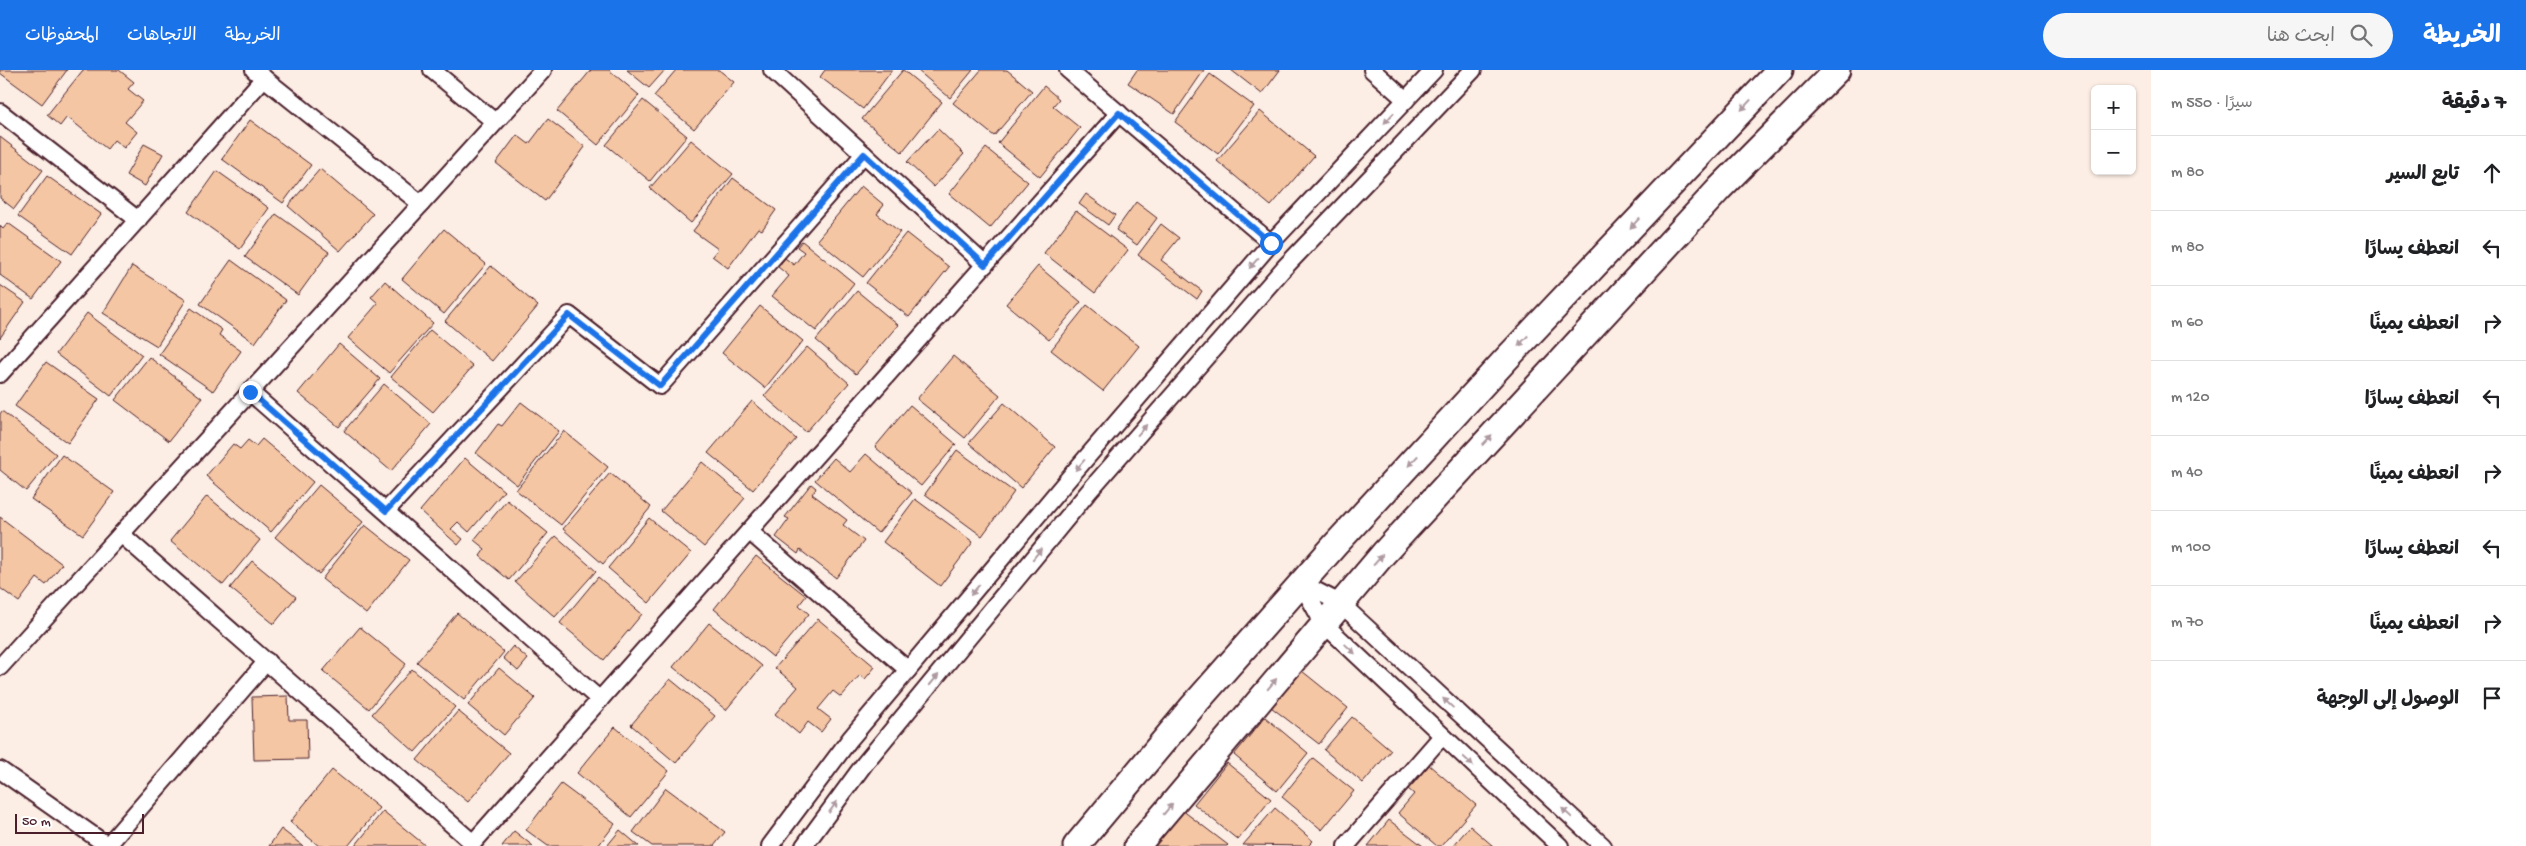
<!DOCTYPE html>
<html lang="ar">
<meta charset="utf-8">
<style>
body{margin:0;font-family:"Gochi Hand","Playpen Sans Arabic",sans-serif;background:#f6f6f6;color:#202124;direction:rtl}
.controls{position:absolute;right:15px;top:15px;display:grid;overflow:hidden;border-radius:8px;box-shadow:0 1px 4px #0004}
.controls button{width:45px;height:45px;display:grid;place-items:center;padding:0;border:0;border-bottom:1px solid #e0e0e0;background:#fff;color:#202124;font:25px sans-serif}
.scale{position:absolute;left:15px;bottom:12px;width:129px;box-sizing:border-box;padding-left:5px;border:2px solid #4a1f2b;border-top:0;font-size:14px;line-height:18px;white-space:nowrap;color:#4a1f2b;-webkit-text-stroke:4px #fff;paint-order:stroke}
.stop{position:absolute;width:15px;height:15px;margin:-11px;border:4px solid #1a73e8;border-radius:50%;background:#fff}
.stop.end{background:#1a73e8;border-color:#fff;box-shadow:0 1px 5px #0008}
.list{margin:0;padding:0;list-style:none}
h2{display:flex;justify-content:space-between;align-items:center;height:65px;margin:0;padding:0 20px;font-size:21px}
h2 small{font-size:16px;font-weight:400;color:#757577}
.list li{display:grid;grid-template-columns:32px 1fr auto;gap:15px;align-items:center;box-sizing:border-box;height:75px;padding:0 20px;border-top:1px solid #e0e0e0}
.list b{display:block;font-size:19px;white-space:nowrap}
.list em{font-size:16px;font-style:normal;color:#757577}
.icon{flex:none;width:28px;height:28px;fill:none;stroke:currentColor;stroke-width:2;stroke-linecap:round;stroke-linejoin:round}
.map{position:relative;flex:none;width:2151px;height:776px;overflow:hidden;direction:ltr}
header{display:flex;align-items:center;gap:30px;box-sizing:border-box;height:70px;padding:0 25px;background:#1a73e8;color:#fff}
header strong{font-size:24px}
nav{display:flex;gap:28px;margin-inline-start:auto;font-size:18px}
.search{width:350px;height:45px;background:#f6f6f6;display:flex;align-items:center;gap:12px;box-sizing:border-box;padding:0 18px;border-radius:28px;color:#757577;font-size:19px}
main{display:flex}
aside{flex:1;background:#fff}
.map>svg:first-child{display:block}
.building{fill:#f4c6a4;stroke:#4a1f2b}
.lines{fill:none;stroke-linecap:round;stroke-linejoin:round}
.street-casing{stroke:#4a1f2b;stroke-width:20}
.primary-casing{stroke:#4a1f2b;stroke-width:29}
.street{stroke:#fff;stroke-width:16}
.primary{stroke:#fff;stroke-width:25}
.oneway{fill:#ae9aa0}
.route{stroke:#1a73e8;stroke-width:6}
</style>
<header>
<strong>الخريطة</strong>
<div class="search"><svg class="icon" aria-label="search" viewBox="0 0 24 24"><circle cx="10" cy="10" r="6"/><path d="M15 15l6 6"/></svg>ابحث هنا</div>
<nav><a>الخريطة</a><a>الاتجاهات</a><a>المحفوظات</a></nav>
</header>
<main>
<aside>
<h2>7 دقيقة<small>سيرًا · 550 m</small></h2>
<ul class="list">
<li><svg class="icon" aria-label="ahead" viewBox="0 0 24 24"><path d="M12 20V5M6 11l6-6 6 6"/></svg><div><b>تابع السير</b></div><em>80 m</em></li>
<li><svg class="icon" aria-label="left" viewBox="0 0 24 24"><path d="M17 20v-9H6M10 6l-5 5 5 5"/></svg><div><b>انعطف يسارًا</b></div><em>80 m</em></li>
<li><svg class="icon" aria-label="right" viewBox="0 0 24 24"><path d="M7 20v-9h11M14 6l5 5-5 5"/></svg><div><b>انعطف يمينًا</b></div><em>60 m</em></li>
<li><svg class="icon" aria-label="left" viewBox="0 0 24 24"><path d="M17 20v-9H6M10 6l-5 5 5 5"/></svg><div><b>انعطف يسارًا</b></div><em>120 m</em></li>
<li><svg class="icon" aria-label="right" viewBox="0 0 24 24"><path d="M7 20v-9h11M14 6l5 5-5 5"/></svg><div><b>انعطف يمينًا</b></div><em>40 m</em></li>
<li><svg class="icon" aria-label="left" viewBox="0 0 24 24"><path d="M17 20v-9H6M10 6l-5 5 5 5"/></svg><div><b>انعطف يسارًا</b></div><em>100 m</em></li>
<li><svg class="icon" aria-label="right" viewBox="0 0 24 24"><path d="M7 20v-9h11M14 6l5 5-5 5"/></svg><div><b>انعطف يمينًا</b></div><em>70 m</em></li>
<li><svg class="icon" aria-label="arrive" viewBox="0 0 24 24"><path d="M6 21V4h12l-3 4 3 4H6"/></svg><div><b>الوصول إلى الوجهة</b></div></li>
</ul>
</aside>
<div class="map">
<svg width="2151" height="776" viewBox="0 0 2151 776">
<rect width="100%" height="100%" fill="#fceee4"/>
<filter id="ink" filterUnits="userSpaceOnUse"><feTurbulence type="fractalNoise" baseFrequency=".02" numOctaves="2"/><feDisplacementMap in="SourceGraphic" scale="10" xChannelSelector="R" yChannelSelector="G"/><feConvolveMatrix kernelMatrix="1 2 1 2 8 2 1 2 1" color-interpolation-filters="sRGB"/></filter>
<g filter="url(#ink)">
<g class="building">
<path d="M0,0H67L42,34L0,3Z"/>
<path d="M83,0H119L134,12L128,19L143,31L125,52L137,62L124,78L114,70L107,79L67,47L60,56L47,45Z"/>
<path d="M591,0H609L639,25L598,75L557,41Z"/>
<path d="M627,0H665L649,18Z"/>
<path d="M676,0H719L734,12L694,59L654,26Z"/>
<path d="M825,0H892L863,39L820,7Z"/>
<path d="M903,0L942,32L902,82L862,49Z"/>
<path d="M917,0H973L950,28Z"/>
<path d="M981,0H1007L1032,21L994,66L953,33Z"/>
<path d="M1137,0H1204L1174,44L1128,13Z"/>
<path d="M1231,0H1280L1262,24Z"/>
<path d="M1210,4L1254,36L1218,84L1175,52Z"/>
<path d="M1044,16L1059,29L1053,36L1080,58L1040,107L998,73Z"/>
<path d="M643,30L687,66L650,111L606,75Z"/>
<path d="M1260,41L1314,86L1271,136L1217,91Z"/>
<path d="M548,49L585,77L545,131L496,93L517,65L529,74Z"/>
<path d="M250,50L311,95L283,133L222,89Z"/>
<path d="M938,59L964,84L934,117L907,92Z"/>
<path d="M0,67L43,100L14,139L0,128Z"/>
<path d="M691,70L733,104L691,153L650,118Z"/>
<path d="M144,74L163,84L145,116L126,105Z"/>
<path d="M986,78L1028,112L990,158L949,124Z"/>
<path d="M320,99L373,144L340,181L288,136Z"/>
<path d="M217,101L269,138L240,179L188,142Z"/>
<path d="M47,106L101,144L72,184L18,146Z"/>
<path d="M733,108L776,140L762,160L758,158L728,198L712,186L718,179L693,161Z"/>
<path d="M861,116L884,135L877,144L900,162L863,207L817,170Z"/>
<path d="M1086,124L1115,145L1108,155L1079,134Z"/>
<path d="M1136,132L1157,148L1137,175L1116,160Z"/>
<path d="M1076,141L1128,180L1095,223L1044,183Z"/>
<path d="M276,144L329,182L298,225L245,187Z"/>
<path d="M8,153L61,191L33,229L0,205V156L3,159Z"/>
<path d="M1161,154L1179,168L1161,190L1202,221L1197,229L1138,185Z"/>
<path d="M444,159L486,194L444,244L402,209Z"/>
<path d="M906,163L949,197L909,247L866,213Z"/>
<path d="M802,171L854,213L816,261L772,226L789,206L778,197L785,188L794,195L804,182L797,177Z"/>
<path d="M231,190L286,230L255,273L200,234Z"/>
<path d="M132,196L186,230L157,276L103,243Z"/>
<path d="M491,196L538,236L492,291L445,251Z"/>
<path d="M1038,196L1081,232L1049,270L1006,234Z"/>
<path d="M385,211L433,253L389,303L348,268L378,233L371,227Z"/>
<path d="M0,215L25,232L0,268Z"/>
<path d="M857,221L898,255L856,304L816,270Z"/>
<path d="M1087,235L1139,276L1103,321L1051,280Z"/>
<path d="M760,236L803,271L765,318L722,283Z"/>
<path d="M191,238L222,260L219,265L241,281L213,321L159,284Z"/>
<path d="M87,243L142,285L111,326L56,284Z"/>
<path d="M430,260L473,296L433,342L391,307Z"/>
<path d="M339,274L380,309L339,357L298,323Z"/>
<path d="M807,277L849,313L806,362L764,326Z"/>
<path d="M953,286L1000,325L965,368L917,329Z"/>
<path d="M149,287L202,328L169,371L115,330Z"/>
<path d="M46,292L99,329L68,373L15,336Z"/>
<path d="M384,314L431,354L391,401L344,361Z"/>
<path d="M752,331L796,369L753,420L708,383Z"/>
<path d="M521,332L559,361L517,415L476,383L498,354L502,356Z"/>
<path d="M1004,333L1055,377L1021,418L969,373Z"/>
<path d="M910,335L956,374L921,416L875,377Z"/>
<path d="M2,341L56,384L26,421L0,400V344Z"/>
<path d="M564,361L608,397L561,455L516,420Z"/>
<path d="M262,369L313,412L271,462L206,406L233,374L240,379L248,370L256,376Z"/>
<path d="M957,380L1014,422L982,466L925,424Z"/>
<path d="M866,384L912,423L878,463L815,410L834,388L850,402Z"/>
<path d="M62,385L114,422L83,465L31,429Z"/>
<path d="M465,388L504,421L469,462L458,452L451,459L463,469L458,475L420,441Z"/>
<path d="M702,392L745,428L704,477L661,441Z"/>
<path d="M610,403L651,437L603,494L563,459Z"/>
<path d="M811,414L816,418L812,424L847,450L843,455L864,471L836,508L800,480L798,484L776,467L789,449L785,447Z"/>
<path d="M319,415L363,452L319,504L275,467Z"/>
<path d="M207,426L260,470L223,515L170,471Z"/>
<path d="M915,429L973,472L940,516L883,472Z"/>
<path d="M507,430L548,463L509,510L480,486L485,479L474,470Z"/>
<path d="M0,447L62,494L46,515L37,508L19,532L0,518Z"/>
<path d="M649,448L691,483L649,533L608,498Z"/>
<path d="M365,455L409,490L366,544L322,509Z"/>
<path d="M556,466L596,501L555,547L515,512Z"/>
<path d="M756,486L806,526L799,535L809,544L773,587L714,539Z"/>
<path d="M252,491L296,527L274,554L230,518Z"/>
<path d="M598,507L642,544L604,590L560,553Z"/>
<path d="M457,543L504,582L464,630L417,592Z"/>
<path d="M818,549L875,597L865,609L860,605L841,627L833,621L818,639L831,649L821,662L808,652L799,664L775,644L798,617L775,598Z"/>
<path d="M709,553L762,596L726,640L673,597Z"/>
<path d="M360,557L406,594L369,639L323,601Z"/>
<path d="M513,576L528,589L518,601L503,588Z"/>
<path d="M1297,597L1348,638L1319,674L1267,634Z"/>
<path d="M499,598L535,628L504,665L468,635Z"/>
<path d="M412,599L455,637L415,682L372,644Z"/>
<path d="M670,609L715,646L676,693L631,655Z"/>
<path d="M288,626L289,650H307L308,689L254,690L252,627Z"/>
<path d="M458,641L509,683L468,732L417,690Z"/>
<path d="M1265,647L1308,683L1277,721L1234,685Z"/>
<path d="M1352,647L1391,680L1363,713L1324,680Z"/>
<path d="M615,657L669,701L631,747L577,703Z"/>
<path d="M1313,688L1354,721L1322,760L1282,727Z"/>
<path d="M1227,693L1271,729L1238,770L1194,734Z"/>
<path d="M1429,695L1476,735L1441,776H1437L1398,743L1414,724L1408,719Z"/>
<path d="M332,700L379,738L348,776H319L290,752Z"/>
<path d="M561,714L615,754L598,776H548L526,760Z"/>
<path d="M666,718L725,762L714,776H652L633,762Z"/>
<path d="M1275,738L1313,771L1308,776L1243,775Z"/>
<path d="M1182,740L1228,775L1227,776H1154Z"/>
<path d="M383,741L426,776H355Z"/>
<path d="M1389,750L1423,776H1368Z"/>
<path d="M1470,756L1493,776H1453Z"/>
<path d="M281,759L303,776H269Z"/>
<path d="M620,760L639,776H607Z"/>
<path d="M514,761L533,776H502Z"/>
</g>
<g class="lines">
<g class="street-casing">
<g id="street">
<path d="M254,0L421,134"/>
<path d="M432,0L495,52"/>
<path d="M772,0L985,195"/>
<path d="M1068,0L1271,173"/>
<path d="M1372,0L1406,30"/>
<path d="M0,42L138,150"/>
<path d="M0,304L264,8"/>
<path d="M250,322L600,630"/>
<path d="M386,441L569,245L660,316L864,84"/>
<path d="M749,461L908,600"/>
<path d="M121,464L473,773L1119,43"/>
<path d="M1301,513L1340,533L1603,776"/>
<path d="M1301,513L1323,553L1560,776"/>
<path d="M0,597L543,0"/>
<path d="M0,700L108,776"/>
<path d="M108,775L267,591"/>
<path d="M770,776L850,669L1069,408L1271,173L1434,0"/>
<path d="M804,776L865,693L1090,420L1284,198L1473,0"/>
<path d="M1346,776L1442,666"/>
</g>
</g>
<g class="primary-casing">
<g id="primary">
<path d="M1076,776L1193,636L1336,474L1509,286L1780,0"/>
<path d="M1137,776L1384,483L1720,118L1837,0"/>
</g>
</g>
<use href="#street" class="street"/>
<use href="#primary" class="primary"/>
</g>
<defs><path id="oneway-solid" d="M-6-.8H1V-3.2L6.5 0L1 3.2V.8H-6Z" transform="scale(1.25)"/></defs>
<g class="oneway">
<use href="#oneway-solid" transform="translate(1746 35) rotate(133)"/>
<use href="#oneway-solid" transform="translate(1389 48) rotate(133)"/>
<use href="#oneway-solid" transform="translate(1635 153) rotate(133)"/>
<use href="#oneway-solid" transform="translate(1254 193) rotate(131)"/>
<use href="#oneway-solid" transform="translate(1523 271) rotate(133)"/>
<use href="#oneway-solid" transform="translate(1142 360) rotate(-49)"/>
<use href="#oneway-solid" transform="translate(1487 370) rotate(-47)"/>
<use href="#oneway-solid" transform="translate(1413 391) rotate(133)"/>
<use href="#oneway-solid" transform="translate(1080 395) rotate(131)"/>
<use href="#oneway-solid" transform="translate(1037 484) rotate(-51)"/>
<use href="#oneway-solid" transform="translate(1378 490) rotate(-49)"/>
<use href="#oneway-solid" transform="translate(975 520) rotate(130)"/>
<use href="#oneway-solid" transform="translate(1350 579) rotate(43)"/>
<use href="#oneway-solid" transform="translate(934 610) rotate(-50)"/>
<use href="#oneway-solid" transform="translate(1272 614) rotate(-50)"/>
<use href="#oneway-solid" transform="translate(1448 633) rotate(-137)"/>
<use href="#oneway-solid" transform="translate(1468 691) rotate(43)"/>
<use href="#oneway-solid" transform="translate(833 737) rotate(-54)"/>
<use href="#oneway-solid" transform="translate(1168 739) rotate(-50)"/>
<use href="#oneway-solid" transform="translate(1567 743) rotate(-137)"/>
</g>
</g>
<g class="lines" filter="url(#ink)">
<path class="route" d="M250,322L386,441L569,245L660,316L864,84L985,195L1119,43L1271,173"/>
</g>
</svg>
<div class="controls">
<button>+</button>
<button>−</button>
</div>
<div class="scale">50 m</div>
<div class="stop" style="left:1271px;top:173px"></div>
<div class="stop end" style="left:250px;top:322px"></div>
</div>
</main>
